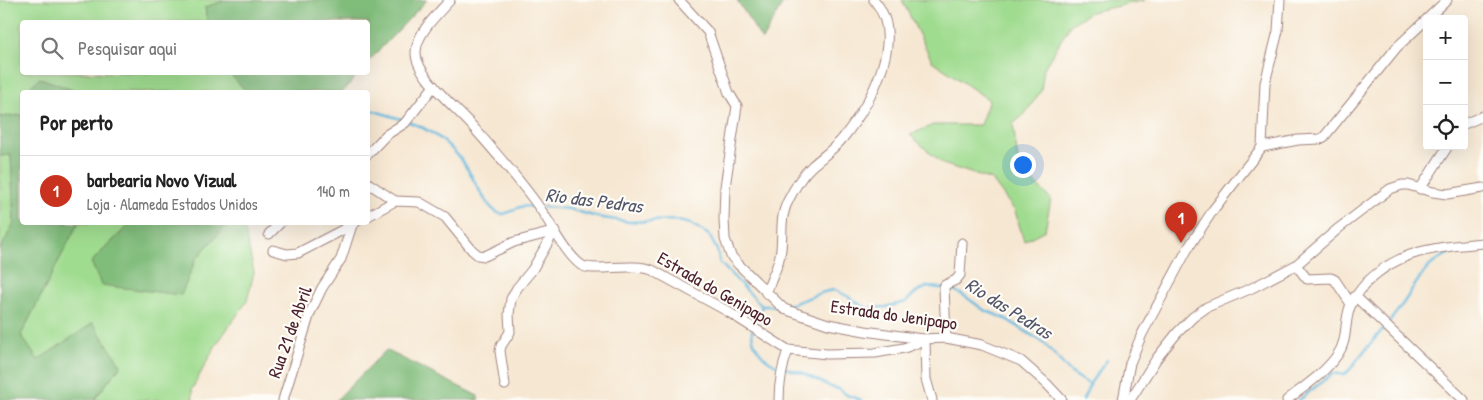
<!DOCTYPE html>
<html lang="pt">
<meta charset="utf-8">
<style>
body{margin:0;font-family:"Patrick Hand",sans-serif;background:#f2f2f2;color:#222}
.controls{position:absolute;right:15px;top:15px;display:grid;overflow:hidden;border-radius:5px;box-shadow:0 5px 20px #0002}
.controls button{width:45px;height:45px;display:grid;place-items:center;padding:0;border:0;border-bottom:1px solid #e0e0e0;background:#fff;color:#222;font:25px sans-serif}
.you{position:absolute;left:1022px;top:164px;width:18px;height:18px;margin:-12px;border:4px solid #fff;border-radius:50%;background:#1a73e8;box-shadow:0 0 0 8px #1a73e833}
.badge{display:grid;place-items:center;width:32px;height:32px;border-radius:50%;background:#c8321e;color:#fff;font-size:16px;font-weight:700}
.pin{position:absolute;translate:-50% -41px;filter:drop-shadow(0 1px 2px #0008)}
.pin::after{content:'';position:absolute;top:26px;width:18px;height:15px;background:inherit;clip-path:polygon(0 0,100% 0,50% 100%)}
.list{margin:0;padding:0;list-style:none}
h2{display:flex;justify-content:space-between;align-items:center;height:65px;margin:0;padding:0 20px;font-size:21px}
h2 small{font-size:16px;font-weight:400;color:#767676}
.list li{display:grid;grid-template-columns:32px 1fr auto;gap:15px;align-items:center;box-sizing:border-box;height:70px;padding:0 20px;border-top:1px solid #e0e0e0}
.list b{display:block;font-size:19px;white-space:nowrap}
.list p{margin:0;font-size:16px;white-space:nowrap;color:#767676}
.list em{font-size:16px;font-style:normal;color:#767676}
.icon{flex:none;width:28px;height:28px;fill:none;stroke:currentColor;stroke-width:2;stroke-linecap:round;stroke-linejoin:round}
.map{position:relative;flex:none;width:1483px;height:400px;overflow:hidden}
.search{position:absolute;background:#fff;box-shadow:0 5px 20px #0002;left:20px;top:20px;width:350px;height:55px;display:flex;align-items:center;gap:12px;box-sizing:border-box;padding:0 18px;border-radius:5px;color:#767676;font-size:19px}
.panel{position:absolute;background:#fff;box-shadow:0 5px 20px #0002;left:20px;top:90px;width:350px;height:135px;border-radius:5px}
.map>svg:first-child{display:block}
.green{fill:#a0dc90;stroke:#757e5e}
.forest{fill:#80bc7a;stroke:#656e52}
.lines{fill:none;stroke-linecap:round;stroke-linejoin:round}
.stream{stroke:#63b9e0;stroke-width:2.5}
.minor-casing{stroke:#a0837e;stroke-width:11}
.minor{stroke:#fff;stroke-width:9}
.labels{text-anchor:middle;stroke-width:4.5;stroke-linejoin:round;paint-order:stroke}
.street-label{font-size:18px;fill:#4a1f2b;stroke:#fdfcf7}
.water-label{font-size:19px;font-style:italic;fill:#53556a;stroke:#fdfcf7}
</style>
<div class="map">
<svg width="1483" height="400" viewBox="0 0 1483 400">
<rect width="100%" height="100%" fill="#fdfcf7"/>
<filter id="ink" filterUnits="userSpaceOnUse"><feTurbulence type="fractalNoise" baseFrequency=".02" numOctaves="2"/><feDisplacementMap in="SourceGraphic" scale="10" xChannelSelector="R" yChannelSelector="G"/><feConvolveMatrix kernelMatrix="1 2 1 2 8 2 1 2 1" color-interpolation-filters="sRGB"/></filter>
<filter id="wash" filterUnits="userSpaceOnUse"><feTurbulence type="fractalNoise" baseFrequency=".0096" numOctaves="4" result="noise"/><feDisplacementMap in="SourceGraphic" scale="20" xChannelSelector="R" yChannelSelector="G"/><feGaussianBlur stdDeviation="1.12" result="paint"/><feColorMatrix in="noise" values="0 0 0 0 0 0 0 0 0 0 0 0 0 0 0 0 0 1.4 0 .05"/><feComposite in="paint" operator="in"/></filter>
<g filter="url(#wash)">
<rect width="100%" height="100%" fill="#f6e7d2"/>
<g class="green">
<path d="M0,0H228L205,7L207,22H22V72L229,73L247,92H76L40,78L27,90V92H22V115L0,117Z"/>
<path d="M902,0H1145L1091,12L1071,24L1044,68L1041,91L1024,115L1013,124L1019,168L1051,199L1045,230L1024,241L1015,211L992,180L943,164L910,135L933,125H980L989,100L932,61Z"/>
<path d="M11,155L14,223L0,250V156Z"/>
<path d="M78,223H131L91,262L181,295L196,259L228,223H243L254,272L247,301L216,345L192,389L193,400H94L121,365L38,361L21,335Z"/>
</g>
<g class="forest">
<path d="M228,0H427L368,62V22H207L205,7Z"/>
<path d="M737,0H791L783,3L762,40Z"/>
<path d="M229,73H359L343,92H247Z"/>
<path d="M40,78L76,91V92H27V90Z"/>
<path d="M22,115V222L78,223L21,335L38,360L93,323L121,365L94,400H0V250L14,223L11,155L0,156V117Z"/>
<path d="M131,223V222L228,223L196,259L181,295L101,285L91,262Z"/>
<path d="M386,350L478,396V400H336Z"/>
</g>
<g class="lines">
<g class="stream">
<path d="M368,109L404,120"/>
<path d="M409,122C429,129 446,141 459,157C471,169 486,213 502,214C508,214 514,209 520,207C524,206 530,206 535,207"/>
<path d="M543,207L569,209L597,217L629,222L674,220L691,224L709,235L717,250L720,263L762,306H777"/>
<path d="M785,305C803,303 817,291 835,290L849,297L862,306L868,308L886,307L906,302L916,292L927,287L952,289L966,297L984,310L1006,319L1044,343L1070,372L1090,385"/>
<path d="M754,325L762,306"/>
<path d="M752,330C751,346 765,362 780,366"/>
<path d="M785,368L803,373L831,387L839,389L847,395L861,400"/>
<path d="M1083,400L1091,382L1107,360"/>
<path d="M1299,400L1333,373L1344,375C1351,370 1355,362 1361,355C1372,341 1385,328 1396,313C1420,283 1418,265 1459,249"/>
</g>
</g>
</g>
<g filter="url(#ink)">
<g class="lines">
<g class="minor-casing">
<g id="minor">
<path d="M450,0C438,14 415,34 416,54C417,77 459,110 474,128C497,154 521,181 541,210C553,227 566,254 581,265C592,273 632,262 652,270L727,311L788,350L827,354L875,353L904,348L915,344L922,339"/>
<path d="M679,0L708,32L729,93L737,106L725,187L724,219L725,239L731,256L738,264L784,309L828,324L865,331L922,339L946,338L982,345L1021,361L1047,384L1062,400"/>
<path d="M1427,19L1447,0"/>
<path d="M1464,124L1483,116"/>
<path d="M1262,147L1298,140L1320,139L1324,137L1397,47L1427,19"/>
<path d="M368,154L386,135L405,123L434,86"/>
<path d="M368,183L395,201"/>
<path d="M1420,189L1448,146"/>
<path d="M368,216L395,201L419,202L445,217L472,250L478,255L485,256L514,242L556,231"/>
<path d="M269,234L281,222"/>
<path d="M273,250L287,254L298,253L352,225"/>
<path d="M1296,265L1307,279L1331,278L1335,280L1351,304"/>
<path d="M766,293C771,279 780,264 781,249C783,230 779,216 790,197C796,186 802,175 812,166C822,157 834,149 843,138C869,105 908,39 874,0"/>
<path d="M1355,296L1464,400"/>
<path d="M946,338L944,287L945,285L956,280L960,275L962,243"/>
<path d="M925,339L926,379L932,400"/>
<path d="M505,385L500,351L501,346L510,332L509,314L511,299L517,288L532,270L554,232"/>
<path d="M283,400L310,313L322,288L341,259L352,225L356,222"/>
<path d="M779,400C779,382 782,367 788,350"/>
<path d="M1123,400L1130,363L1142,334L1187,250L1213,210L1262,147L1265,83L1278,31L1280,0"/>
<path d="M1130,400L1157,358L1177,333L1193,317L1207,307L1252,288L1296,265L1339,228L1390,189L1402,185H1408L1433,192L1447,194L1483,188"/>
<path d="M1287,400C1305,386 1325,373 1338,354C1348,340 1344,322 1350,307C1354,297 1360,290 1367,282C1401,249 1438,247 1483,243"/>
</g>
</g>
<use href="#minor" class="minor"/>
</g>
</g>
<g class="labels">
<g class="street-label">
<text transform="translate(715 289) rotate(30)" y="6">Estrada do Genipapo</text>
<text transform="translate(894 315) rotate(8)" y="6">Estrada do Jenipapo</text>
<text transform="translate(290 332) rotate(-70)" y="6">Rua 21 de Abril</text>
</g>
<g class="water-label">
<text transform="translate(594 200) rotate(7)" y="7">Rio das Pedras</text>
<text transform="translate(1009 308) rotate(32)" y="7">Rio das Pedras</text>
</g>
</g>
</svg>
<div class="controls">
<button>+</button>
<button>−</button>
<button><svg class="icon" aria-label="locate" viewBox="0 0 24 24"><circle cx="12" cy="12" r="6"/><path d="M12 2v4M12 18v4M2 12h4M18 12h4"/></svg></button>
</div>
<div class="you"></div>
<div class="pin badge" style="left:1181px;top:243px">1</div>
<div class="search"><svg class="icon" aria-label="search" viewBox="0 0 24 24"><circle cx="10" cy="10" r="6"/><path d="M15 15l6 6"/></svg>Pesquisar aqui</div>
<section class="panel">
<h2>Por perto<small></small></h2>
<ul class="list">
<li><span class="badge">1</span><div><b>barbearia Novo Vizual</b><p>Loja · Alameda Estados Unidos</p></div><em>140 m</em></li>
</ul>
</section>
</div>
